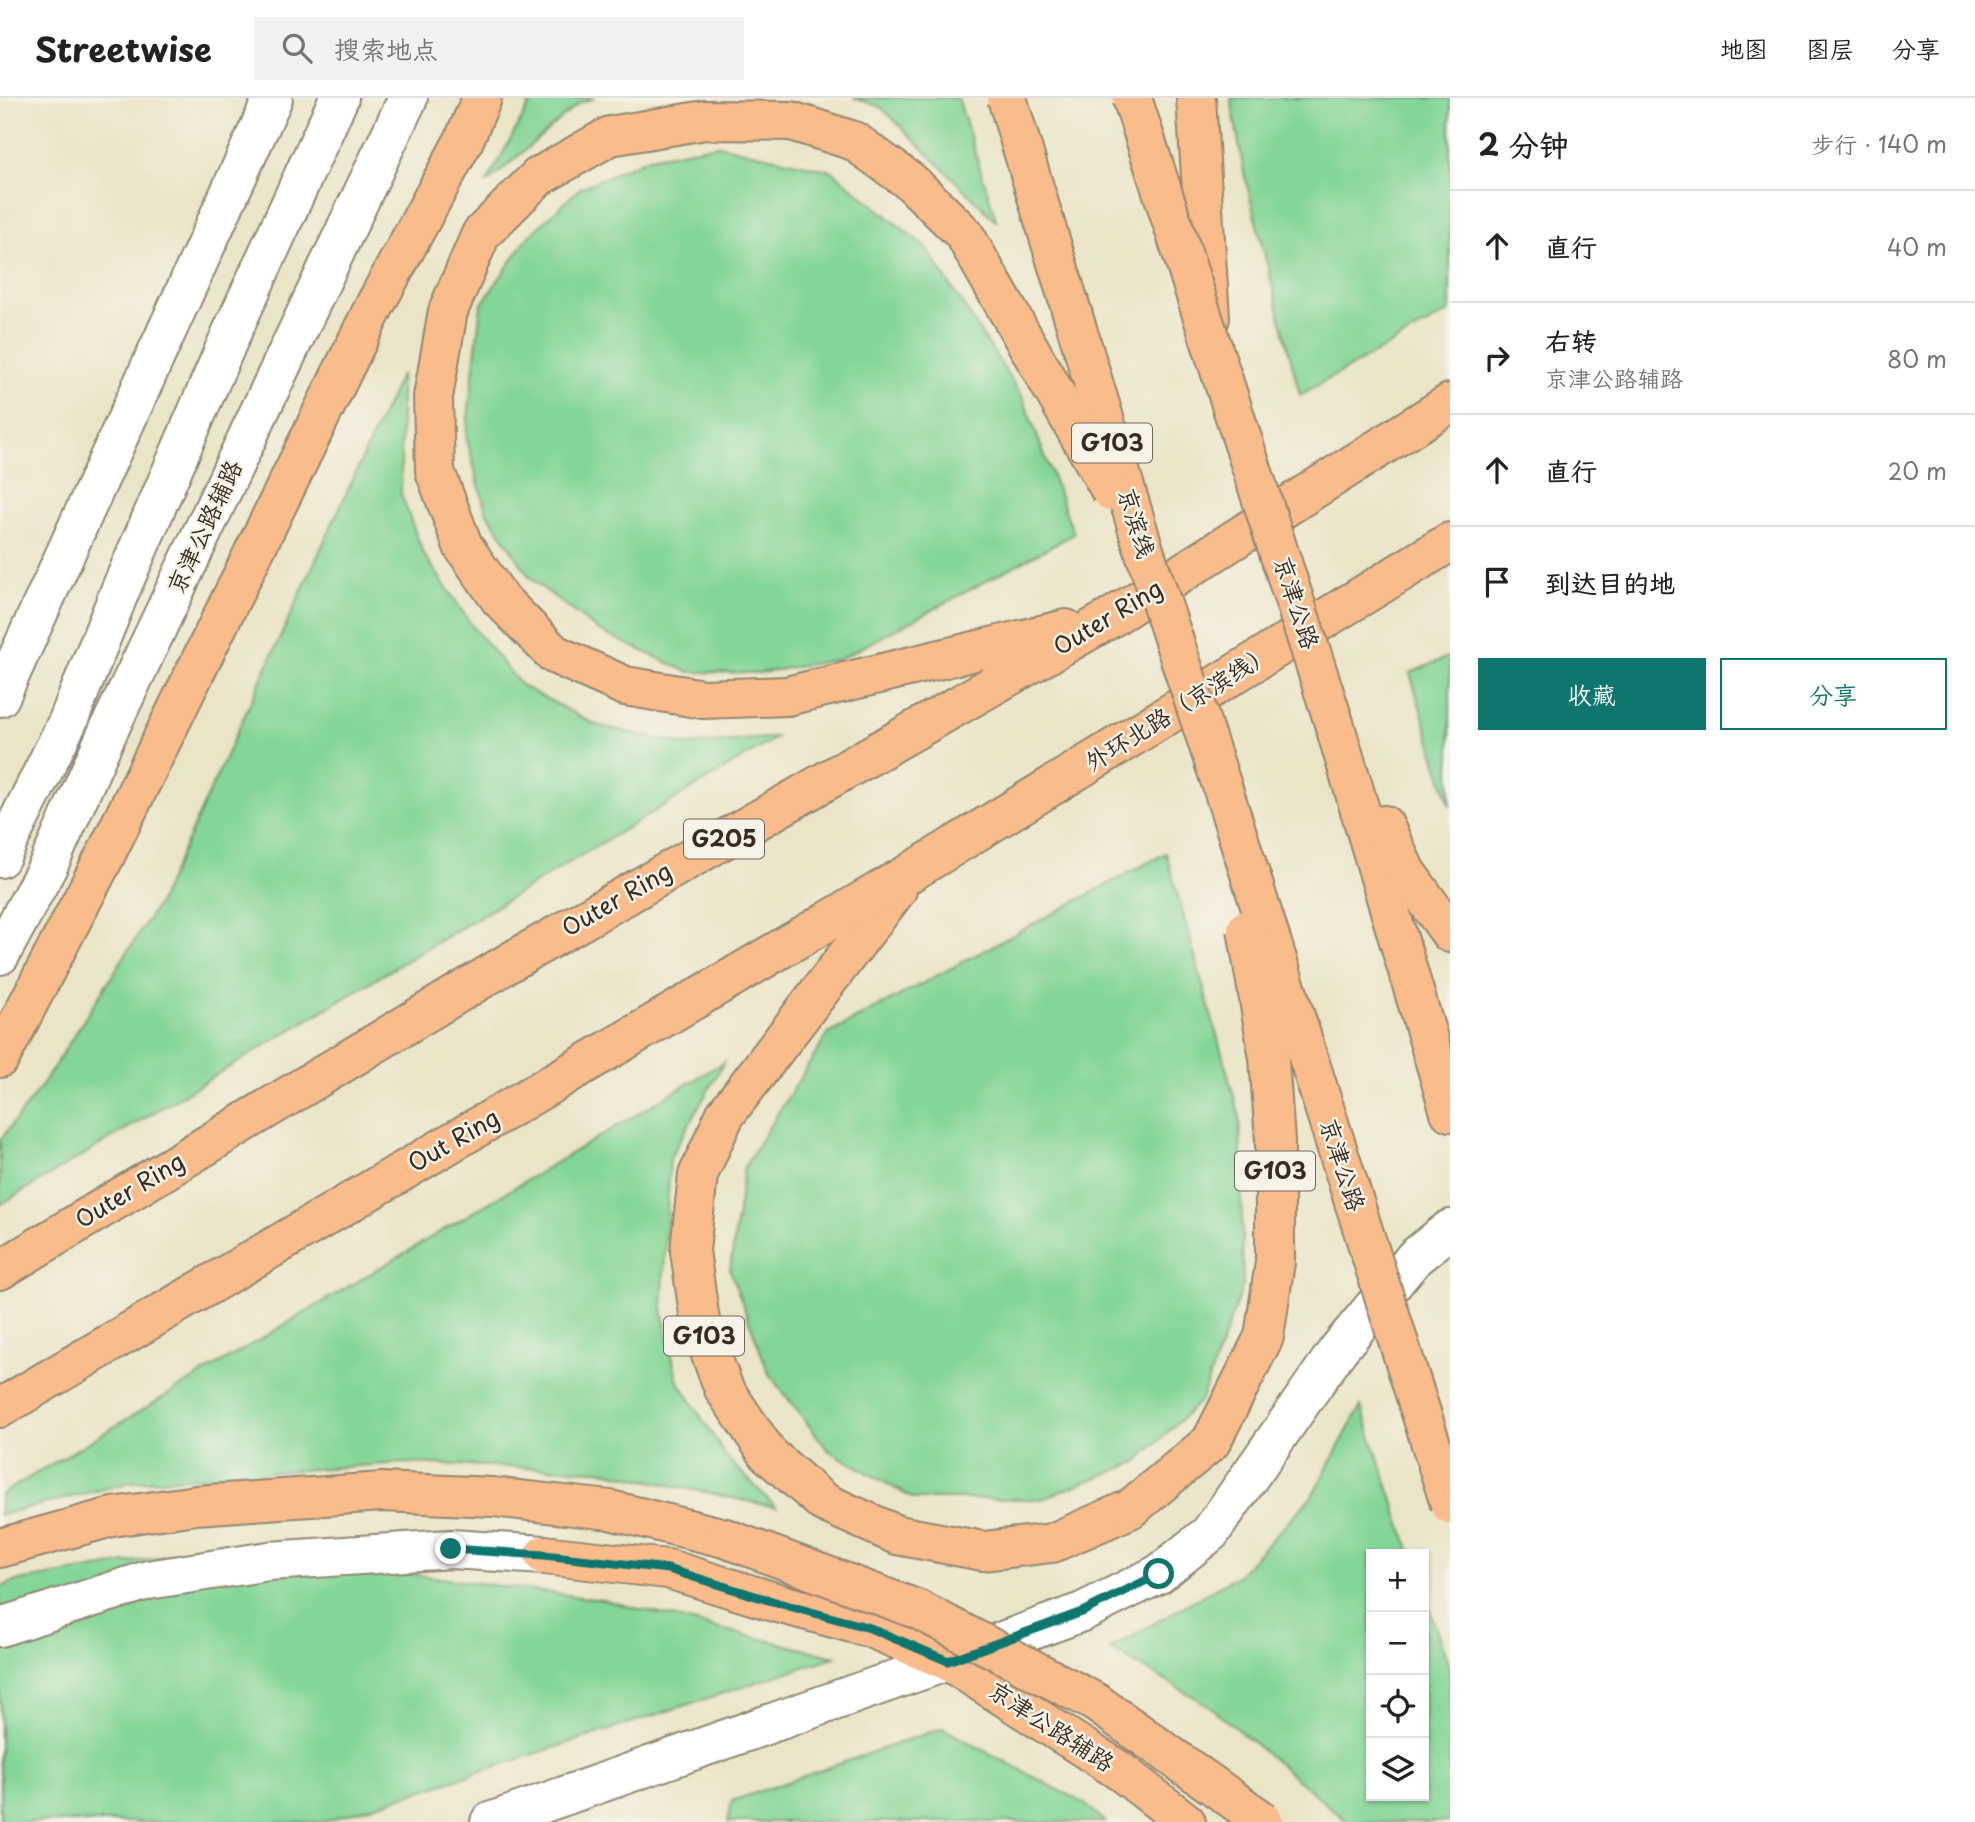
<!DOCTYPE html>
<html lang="zh">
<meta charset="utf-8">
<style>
body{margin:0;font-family:"Playpen Sans","LXGW WenKai TC",sans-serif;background:#f2f2f2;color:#222}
.controls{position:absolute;right:21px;bottom:21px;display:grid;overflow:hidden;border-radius:0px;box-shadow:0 2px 5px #0004}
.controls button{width:63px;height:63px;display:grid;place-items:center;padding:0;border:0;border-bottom:2px solid #e0e0e0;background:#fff;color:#222;font:35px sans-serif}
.stop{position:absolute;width:21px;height:21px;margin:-16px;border:5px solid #0f766e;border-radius:50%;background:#fff}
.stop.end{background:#0f766e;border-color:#fff;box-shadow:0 2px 7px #0008}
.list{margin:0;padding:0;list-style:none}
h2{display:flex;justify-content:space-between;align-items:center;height:91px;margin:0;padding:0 28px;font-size:30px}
h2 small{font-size:23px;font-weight:400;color:#767676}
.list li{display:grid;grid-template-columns:46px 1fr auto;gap:21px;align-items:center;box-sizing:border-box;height:112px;padding:0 28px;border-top:2px solid #e0e0e0}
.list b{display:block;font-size:26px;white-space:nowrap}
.list p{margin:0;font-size:23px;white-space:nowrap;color:#767676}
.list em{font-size:23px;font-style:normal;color:#767676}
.actions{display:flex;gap:14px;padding:21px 28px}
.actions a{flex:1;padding:16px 0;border:2px solid #0f766e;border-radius:0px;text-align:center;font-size:24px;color:#0f766e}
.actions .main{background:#0f766e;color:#fff}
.icon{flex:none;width:38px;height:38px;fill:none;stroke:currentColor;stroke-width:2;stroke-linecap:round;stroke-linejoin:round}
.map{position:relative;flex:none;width:1450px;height:1724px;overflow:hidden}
header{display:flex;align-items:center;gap:42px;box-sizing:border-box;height:98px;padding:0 35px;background:#fff;border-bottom:2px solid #e0e0e0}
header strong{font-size:33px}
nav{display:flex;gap:38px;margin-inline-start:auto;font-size:24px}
.search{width:490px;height:63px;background:#f2f2f2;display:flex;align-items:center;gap:18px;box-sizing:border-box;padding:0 24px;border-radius:0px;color:#767676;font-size:26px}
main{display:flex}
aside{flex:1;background:#fff}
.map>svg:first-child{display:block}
.green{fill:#83d697;stroke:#5f805a;stroke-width:2}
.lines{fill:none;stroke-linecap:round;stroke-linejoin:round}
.minor-casing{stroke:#928872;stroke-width:42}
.major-casing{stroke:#928872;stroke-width:42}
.highway-casing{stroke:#928872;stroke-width:42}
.minor{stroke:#fff;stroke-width:38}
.major{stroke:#fabc8b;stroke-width:38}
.highway{stroke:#fabc8b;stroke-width:38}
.highway-bridge-casing{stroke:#928872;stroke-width:42;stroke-linecap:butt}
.highway-bridge{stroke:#fabc8b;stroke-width:38}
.route{stroke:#0f766e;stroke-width:9}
.labels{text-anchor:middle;stroke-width:5;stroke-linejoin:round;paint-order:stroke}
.shield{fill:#f7f3e8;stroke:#73665b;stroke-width:2}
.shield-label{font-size:23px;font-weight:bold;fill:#3b2a1e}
.street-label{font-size:24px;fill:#3b2a1e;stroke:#f7f3e8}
</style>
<header>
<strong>Streetwise</strong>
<div class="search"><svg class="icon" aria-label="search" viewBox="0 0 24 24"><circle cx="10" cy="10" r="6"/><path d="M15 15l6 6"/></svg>搜索地点</div>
<nav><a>地图</a><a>图层</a><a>分享</a></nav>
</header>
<main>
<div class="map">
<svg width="1450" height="1724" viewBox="0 0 1450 1724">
<rect width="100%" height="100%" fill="#f7f3e8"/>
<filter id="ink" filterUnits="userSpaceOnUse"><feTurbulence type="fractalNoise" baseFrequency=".0143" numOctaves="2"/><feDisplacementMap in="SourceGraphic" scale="14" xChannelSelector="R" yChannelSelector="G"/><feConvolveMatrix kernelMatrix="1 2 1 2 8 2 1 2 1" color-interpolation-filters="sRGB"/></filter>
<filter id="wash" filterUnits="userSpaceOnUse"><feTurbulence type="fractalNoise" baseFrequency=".00686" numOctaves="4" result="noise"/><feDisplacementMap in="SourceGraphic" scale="28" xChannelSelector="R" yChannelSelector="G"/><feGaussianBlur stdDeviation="1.57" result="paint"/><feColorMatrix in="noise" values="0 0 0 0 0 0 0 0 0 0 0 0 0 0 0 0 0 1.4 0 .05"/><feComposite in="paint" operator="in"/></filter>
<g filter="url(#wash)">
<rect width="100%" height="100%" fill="#eae5c7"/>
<g class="green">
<path d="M533,0H595L578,6L486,86Z"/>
<path d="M854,0H958L997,124L881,9Z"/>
<path d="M1231,0H1450V213L1300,297L1244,75Z"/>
<path d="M718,47L832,73L926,150L1023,300L1074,436L840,561L760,575L688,574L599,533L531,481L486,413L466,338L481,207L528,139L580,90L649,60Z"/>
<path d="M401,276V396L423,455L475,532L522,588L596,627L687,647L778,639L0,1107V1042L43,986L159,804Z"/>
<path d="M1450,558V708L1410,575Z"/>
<path d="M1166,755L1240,1020L1243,1187L1201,1302L1137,1364L1041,1401H914L828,1352L769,1276L730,1172L744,1069L828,936Z"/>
<path d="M724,964L670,1060L662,1212L677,1281L727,1360L776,1409L598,1372L401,1365L132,1384L0,1417V1397Z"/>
<path d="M1361,1308L1411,1456H1371V1698H1424V1494L1450,1572V1724H1348L1208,1607L1110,1551L1238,1477L1312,1398Z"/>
<path d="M216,1450L603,1502L835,1559L324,1724H0V1490L13,1484Z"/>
<path d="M942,1630L1085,1706L1106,1724H728L732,1703Z"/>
</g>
</g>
<g filter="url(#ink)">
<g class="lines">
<g class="minor-casing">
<g id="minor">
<path d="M0,599L273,0"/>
<path d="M0,760L68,623L120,493L231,236L339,0"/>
<path d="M0,857L48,768L104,642L408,0"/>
<path d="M0,1529L148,1482L269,1463L451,1451L544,1457"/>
<path d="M490,1724L948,1563L1082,1514L1159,1476L1210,1435L1338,1252L1415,1159L1450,1131"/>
</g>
</g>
<g class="major-casing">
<path id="major" d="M544,1457L668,1471L778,1505L870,1530L948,1563L1120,1673L1186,1724"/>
</g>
<g class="highway-casing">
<g id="highway">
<path d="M1196,0L1210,220"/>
<path d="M448,213L433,299L435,373L463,448L500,501L554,556L625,588L703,601L787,598L1066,531"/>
<path d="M1334,625L1450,1014"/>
<path d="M1384,727L1406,774L1450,835"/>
<path d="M897,792L725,1017L698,1077L690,1153L701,1230L724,1291L768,1356L823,1404L897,1437L983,1453L1052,1445L1130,1411"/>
<path d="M0,960L105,758L375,207L464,42L482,0"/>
<path d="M0,1172L515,861L1109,521L1450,305"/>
<path d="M0,1310L908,776L1450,444"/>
<path d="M0,1450L112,1419L196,1407L382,1394L493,1399L610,1412L725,1440"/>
</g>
</g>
<use href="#minor" class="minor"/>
<use href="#major" class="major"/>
<use href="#highway" class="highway"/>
<g class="highway-bridge-casing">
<g id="highway-bridge">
<path d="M1007,0L1144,452L1222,688L1450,1406"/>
<path d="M1132,0L1334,625"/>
<path d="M448,213L481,136L538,79L610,38L705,22L791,23L854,43L911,84L964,136L1111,393"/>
<path d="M1130,1411L1211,1344L1264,1239L1275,1164V1043L1269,960L1247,831"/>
<path d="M725,1440L919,1512L1095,1604L1263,1723"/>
</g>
</g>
<use href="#highway-bridge" class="highway-bridge"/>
</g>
</g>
<g class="lines" filter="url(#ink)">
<path class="route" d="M451,1451L544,1457L668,1471L778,1505L870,1530L948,1563L1082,1514L1159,1476"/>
</g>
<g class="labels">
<g class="shield">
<rect x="1072" y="325.5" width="80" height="39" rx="5"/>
<rect x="684" y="721.5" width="80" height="39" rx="5"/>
<rect x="1235" y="1053.5" width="80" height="39" rx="5"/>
<rect x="664" y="1218.5" width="80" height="39" rx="5"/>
</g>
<g class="shield-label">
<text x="1112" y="353">G103</text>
<text x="724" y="749">G205</text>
<text x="1275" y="1081">G103</text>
<text x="704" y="1246">G103</text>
</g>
<g class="street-label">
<text transform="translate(1136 425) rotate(73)" y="8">京滨线</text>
<text transform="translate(205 429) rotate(-65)" y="8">京津公路辅路</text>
<text transform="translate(1296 505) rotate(72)" y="8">京津公路</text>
<text transform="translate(1108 520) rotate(-31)" y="8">Outer Ring</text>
<text transform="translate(1179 610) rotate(-32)" y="8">外环北路（京滨线）</text>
<text transform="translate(617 802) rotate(-30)" y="8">Outer Ring</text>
<text transform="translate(454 1043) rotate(-30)" y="8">Out Ring</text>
<text transform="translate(1342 1067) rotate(72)" y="8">京津公路</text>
<text transform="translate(130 1093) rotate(-31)" y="8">Outer Ring</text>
<text transform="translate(1051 1629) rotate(33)" y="8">京津公路辅路</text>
</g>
</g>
</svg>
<div class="controls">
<button>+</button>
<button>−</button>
<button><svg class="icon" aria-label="locate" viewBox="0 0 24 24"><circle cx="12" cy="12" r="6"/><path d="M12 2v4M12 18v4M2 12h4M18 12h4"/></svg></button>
<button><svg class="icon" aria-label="layers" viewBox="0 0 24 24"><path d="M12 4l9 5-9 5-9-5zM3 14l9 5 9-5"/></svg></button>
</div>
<div class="stop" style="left:1159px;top:1476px"></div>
<div class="stop end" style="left:451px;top:1451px"></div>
</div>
<aside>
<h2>2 分钟<small>步行 · 140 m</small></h2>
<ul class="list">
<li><svg class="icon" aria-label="ahead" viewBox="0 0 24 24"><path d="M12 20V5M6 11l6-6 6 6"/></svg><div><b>直行</b></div><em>40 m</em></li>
<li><svg class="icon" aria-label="right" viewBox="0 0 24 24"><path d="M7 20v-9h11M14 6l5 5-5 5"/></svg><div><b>右转</b><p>京津公路辅路</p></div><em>80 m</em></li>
<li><svg class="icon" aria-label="ahead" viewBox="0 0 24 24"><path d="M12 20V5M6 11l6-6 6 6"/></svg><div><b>直行</b></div><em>20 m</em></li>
<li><svg class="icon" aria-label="arrive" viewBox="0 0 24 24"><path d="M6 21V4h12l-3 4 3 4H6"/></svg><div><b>到达目的地</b></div></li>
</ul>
<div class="actions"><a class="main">收藏</a><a>分享</a></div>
</aside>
</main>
